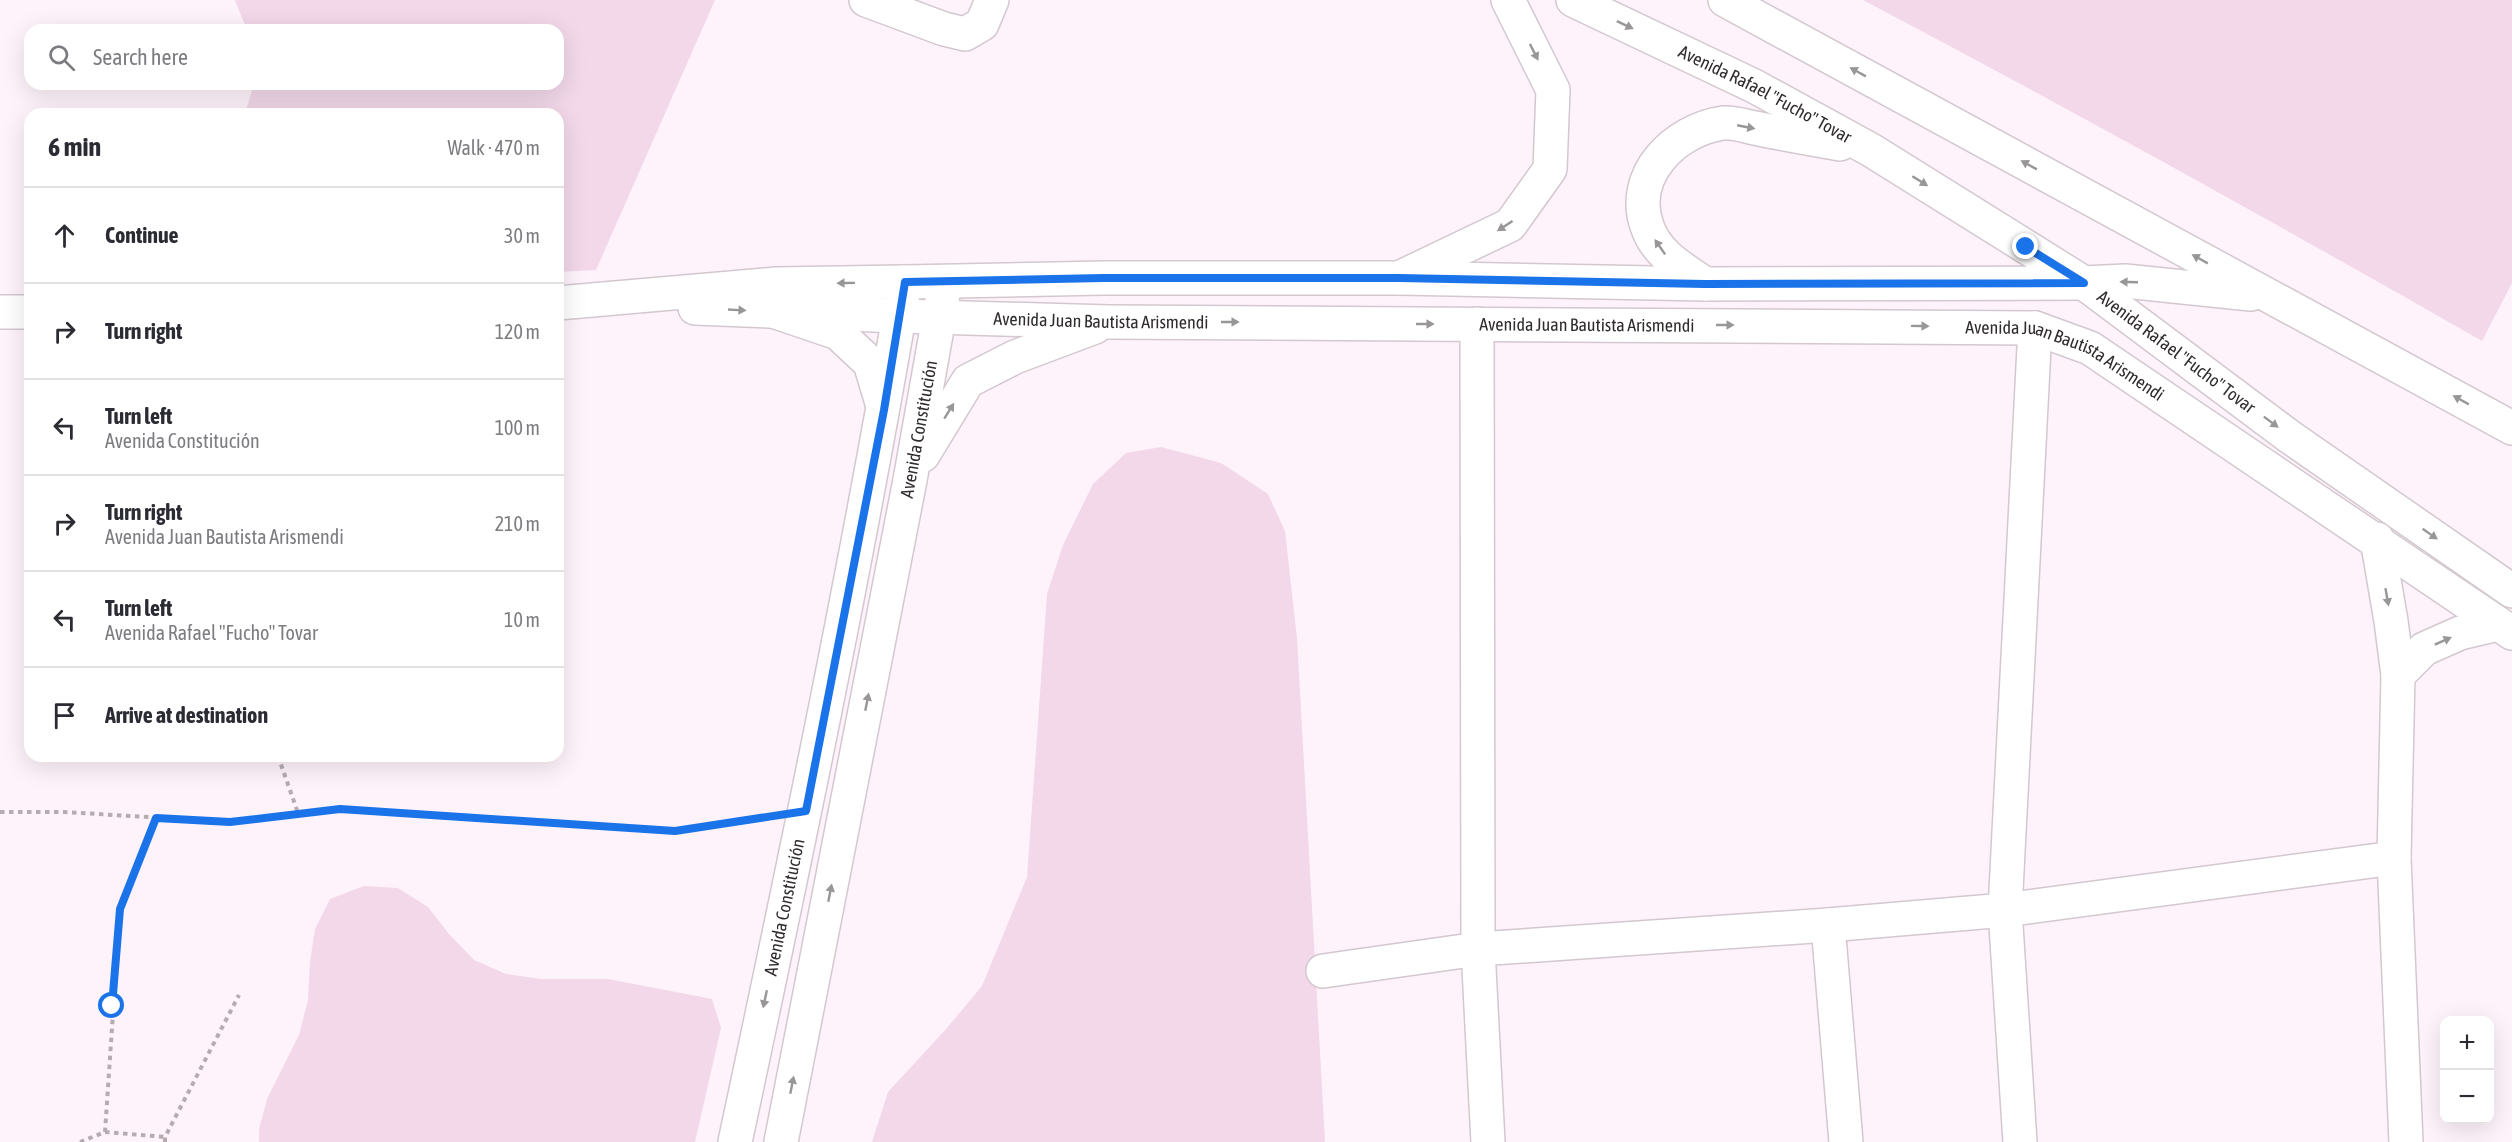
<!DOCTYPE html>
<meta charset="utf-8">
<style>
body{margin:0;font-family:"Asap Condensed",sans-serif;background:#f2f2f3;color:#2b2b33}
.controls{position:absolute;right:18px;bottom:18px;display:grid;overflow:hidden;border-radius:12px;box-shadow:0 6px 24px #0002}
.controls button{width:54px;height:54px;display:grid;place-items:center;padding:0;border:0;border-bottom:2px solid #e1e1e2;background:#fff;color:#2b2b33;font:30px sans-serif}
.stop{position:absolute;width:18px;height:18px;margin:-14px;border:4px solid #1a73e8;border-radius:50%;background:#fff}
.stop.end{background:#1a73e8;border-color:#fff;box-shadow:0 2px 6px #0008}
.list{margin:0;padding:0;list-style:none}
h2{display:flex;justify-content:space-between;align-items:center;height:78px;margin:0;padding:0 24px;font-size:26px}
h2 small{font-size:20px;font-weight:400;color:#7c7c81}
.list li{display:grid;grid-template-columns:39px 1fr auto;gap:18px;align-items:center;box-sizing:border-box;height:96px;padding:0 24px;border-top:2px solid #e1e1e2}
.list b{display:block;font-size:22px;white-space:nowrap}
.list p{margin:0;font-size:20px;white-space:nowrap;color:#7c7c81}
.list em{font-size:20px;font-style:normal;color:#7c7c81}
.icon{flex:none;width:33px;height:33px;fill:none;stroke:currentColor;stroke-width:2;stroke-linecap:round;stroke-linejoin:round}
.map{position:relative;flex:none;width:2512px;height:1142px;overflow:hidden}
.search{position:absolute;background:#fff;box-shadow:0 6px 24px #0002;left:24px;top:24px;width:540px;height:66px;display:flex;align-items:center;gap:15px;box-sizing:border-box;padding:0 21px;border-radius:18px;color:#7c7c81;font-size:22px}
.panel{position:absolute;background:#fff;box-shadow:0 6px 24px #0002;left:24px;top:108px;width:540px;height:654px;border-radius:18px}
.map>svg:first-child{display:block}
.green{fill:#f2d8e9}
.lines{fill:none;stroke-linecap:round;stroke-linejoin:round}
.street-casing{stroke:#d3c8cf;stroke-width:36}
.secondary-casing{stroke:#d3c8cf;stroke-width:36}
.primary-casing{stroke:#d3c8cf;stroke-width:36}
.path{stroke:#b5acb2;stroke-width:4;stroke-dasharray:4.5 4.5;stroke-linecap:butt}
.street{stroke:#fff;stroke-width:33}
.secondary{stroke:#fff;stroke-width:33}
.primary{stroke:#fff;stroke-width:33}
.oneway{fill:#989697}
.route{stroke:#1a73e8;stroke-width:8}
.labels{text-anchor:middle;stroke-width:6;stroke-linejoin:round;paint-order:stroke}
.street-label{font-size:18px;fill:#302c2f;stroke:#fff}
</style>
<div class="map">
<svg width="2512" height="1142" viewBox="0 0 2512 1142">
<rect width="100%" height="100%" fill="#fef3fa"/>
<g class="green">
<path d="M235,0H715L596,270L558,272V114H245L254,84H558V30H247Z"/>
<path d="M1863,0H2512V283L2482,341C2277,224 2072,110 1863,0Z"/>
<path d="M1161,447L1221,463L1268,494L1285,531L1297,638L1325,1142H872L888,1092L947,1028L982,986L1027,877L1047,594L1063,545L1093,484L1126,453Z"/>
<path d="M364,886L398,888L428,907L449,934L474,960L506,974L541,979H608L712,999L721,1028L695,1142H259V1129L267,1099L299,1035L308,1000L310,962L315,929L330,899Z"/>
</g>
<g class="lines">
<g class="street-casing">
<g id="street">
<path d="M866,0L944,29L965,34L982,24L992,0"/>
<path d="M558,303L776,284L905,282"/>
<path d="M695,308L899,316"/>
<path d="M0,312H30"/>
<path d="M1477,324L1478,949L1488,1142"/>
<path d="M2377,539L2391,621L2398,675L2394,858L2406,1142"/>
<path d="M2398,675L2424,649L2460,633L2498,624"/>
<path d="M1828,925L1846,1142"/>
<path d="M1323,971L1478,949L1828,925L2005,910L2394,858"/>
<path d="M2020,1142L2005,910L2035,328"/>
</g>
</g>
<g class="secondary-casing">
<g id="secondary">
<path d="M776,312L838,333L870,363L882,403"/>
<path id="s1" d="M899,316L1109,322L2035,328L2090,348L2512,633"/>
<path d="M923,455L968,381L1015,357L1095,327"/>
<path id="s2" d="M735,1142C796,856 856,570 905,282L1104,278H1399L1705,284L2084,283"/>
<path id="s3" d="M781,1142L910,480L943,295"/>
</g>
</g>
<g class="primary-casing">
<g id="primary">
<path id="s4" d="M1573,0L1754,86L1871,150L2084,283L2290,437L2512,591"/>
<path d="M1725,0L2512,428"/>
<path d="M1399,278L1510,225L1550,169L1553,90L1508,0"/>
<path d="M2084,283L2125,281L2251,294"/>
<path d="M1705,284C1682,268 1656,254 1647,226C1629,175 1675,130 1723,123C1733,122 1745,126 1755,128C1783,134 1812,139 1840,144"/>
</g>
</g>
<g class="path">
<path d="M278,756L298,813"/>
<path d="M0,812H64L230,822L341,809L675,831L767,817"/>
<path d="M105,1132L120,909L156,818"/>
<path d="M80,1142L105,1132L165,1137"/>
<path d="M165,1142V1137L239,995"/>
</g>
<use href="#street" class="street"/>
<use href="#secondary" class="secondary"/>
<use href="#primary" class="primary"/>
</g>
<defs><path id="oneway-solid" d="M-6-.8H1V-3.2L6.5 0L1 3.2V.8H-6Z" transform="scale(1.5)"/></defs>
<g class="oneway">
<use href="#oneway-solid" transform="translate(1625 25) rotate(25)"/>
<use href="#oneway-solid" transform="translate(1534 52) rotate(63)"/>
<use href="#oneway-solid" transform="translate(1858 72) rotate(-151)"/>
<use href="#oneway-solid" transform="translate(1746 127) rotate(11)"/>
<use href="#oneway-solid" transform="translate(2029 165) rotate(-151)"/>
<use href="#oneway-solid" transform="translate(1920 181) rotate(32)"/>
<use href="#oneway-solid" transform="translate(1505 226) rotate(147)"/>
<use href="#oneway-solid" transform="translate(1660 247) rotate(-125)"/>
<use href="#oneway-solid" transform="translate(2200 259) rotate(-151)"/>
<use href="#oneway-solid" transform="translate(2129 282) rotate(-178)"/>
<use href="#oneway-solid" transform="translate(846 283) rotate(179)"/>
<use href="#oneway-solid" transform="translate(737 310) rotate(3)"/>
<use href="#oneway-solid" transform="translate(1230 322)"/>
<use href="#oneway-solid" transform="translate(1425 324)"/>
<use href="#oneway-solid" transform="translate(1725 325)"/>
<use href="#oneway-solid" transform="translate(1920 326) rotate(1)"/>
<use href="#oneway-solid" transform="translate(2461 400) rotate(-151)"/>
<use href="#oneway-solid" transform="translate(949 411) rotate(-58)"/>
<use href="#oneway-solid" transform="translate(2271 422) rotate(37)"/>
<use href="#oneway-solid" transform="translate(2430 534) rotate(35)"/>
<use href="#oneway-solid" transform="translate(2387 597) rotate(80)"/>
<use href="#oneway-solid" transform="translate(2443 641) rotate(-24)"/>
<use href="#oneway-solid" transform="translate(867 702) rotate(-79)"/>
<use href="#oneway-solid" transform="translate(830 893) rotate(-79)"/>
<use href="#oneway-solid" transform="translate(765 999) rotate(102)"/>
<use href="#oneway-solid" transform="translate(792 1085) rotate(-79)"/>
</g>
<g class="lines">
<path class="route" d="M112,1006L120,909L156,818L230,822L340,809L675,831L806,811L884,410L905,282L1104,278H1399L1705,284L2084,283L2026,247"/>
</g>
<g class="labels">
<g class="street-label">
<text dy="6" stroke="none"><textPath href="#s4" startOffset="214">Avenida Rafael "Fucho" Tovar</textPath></text>
<text dy="6" stroke="none"><textPath href="#s1" startOffset="202">Avenida Juan Bautista Arismendi</textPath></text>
<text dy="6" stroke="none"><textPath href="#s1" startOffset="688">Avenida Juan Bautista Arismendi</textPath></text>
<text dy="6" stroke="none"><textPath href="#s4" startOffset="700">Avenida Rafael "Fucho" Tovar</textPath></text>
<text dy="6" stroke="none"><textPath href="#s1" startOffset="1174">Avenida Juan Bautista Arismendi</textPath></text>
<text dy="6" stroke="none"><textPath href="#s3" startOffset="726">Avenida Constitución</textPath></text>
<text dy="6" stroke="none"><textPath href="#s2" startOffset="240">Avenida Constitución</textPath></text>
</g>
</g>
</svg>
<div class="controls">
<button>+</button>
<button>−</button>
</div>
<div class="stop" style="left:112px;top:1006px"></div>
<div class="stop end" style="left:2026px;top:247px"></div>
<div class="search"><svg class="icon" aria-label="search" viewBox="0 0 24 24"><circle cx="10" cy="10" r="6"/><path d="M15 15l6 6"/></svg>Search here</div>
<section class="panel">
<h2>6 min<small>Walk · 470 m</small></h2>
<ul class="list">
<li><svg class="icon" aria-label="ahead" viewBox="0 0 24 24"><path d="M12 20V5M6 11l6-6 6 6"/></svg><div><b>Continue</b></div><em>30 m</em></li>
<li><svg class="icon" aria-label="right" viewBox="0 0 24 24"><path d="M7 20v-9h11M14 6l5 5-5 5"/></svg><div><b>Turn right</b></div><em>120 m</em></li>
<li><svg class="icon" aria-label="left" viewBox="0 0 24 24"><path d="M17 20v-9H6M10 6l-5 5 5 5"/></svg><div><b>Turn left</b><p>Avenida Constitución</p></div><em>100 m</em></li>
<li><svg class="icon" aria-label="right" viewBox="0 0 24 24"><path d="M7 20v-9h11M14 6l5 5-5 5"/></svg><div><b>Turn right</b><p>Avenida Juan Bautista Arismendi</p></div><em>210 m</em></li>
<li><svg class="icon" aria-label="left" viewBox="0 0 24 24"><path d="M17 20v-9H6M10 6l-5 5 5 5"/></svg><div><b>Turn left</b><p>Avenida Rafael &quot;Fucho&quot; Tovar</p></div><em>10 m</em></li>
<li><svg class="icon" aria-label="arrive" viewBox="0 0 24 24"><path d="M6 21V4h12l-3 4 3 4H6"/></svg><div><b>Arrive at destination</b></div></li>
</ul>
</section>
</div>
